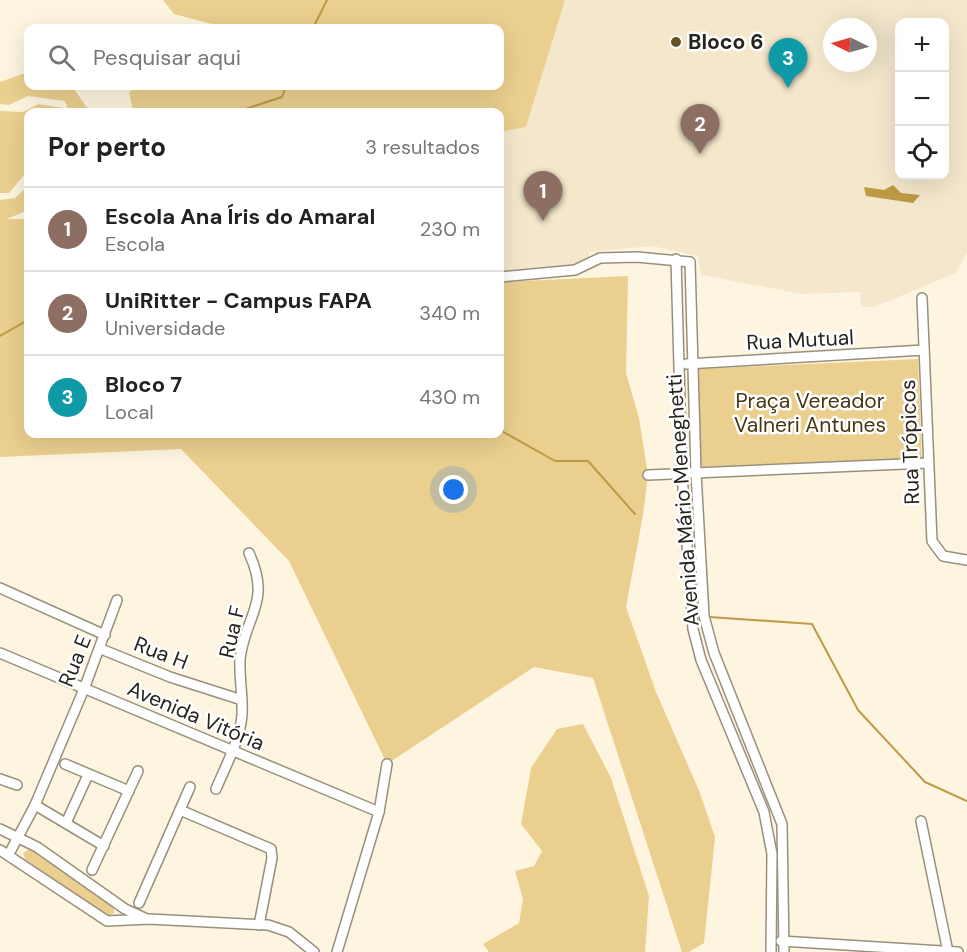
<!DOCTYPE html>
<html lang="pt">
<meta charset="utf-8">
<style>
body{margin:0;font-family:"DM Sans",sans-serif;background:#f2f2f2;color:#222}
.controls{position:absolute;right:18px;top:18px;display:grid;overflow:hidden;border-radius:12px;box-shadow:0 6px 24px #0002}
.controls button{width:54px;height:54px;display:grid;place-items:center;padding:0;border:0;border-bottom:2px solid #e0e0e0;background:#fff;color:#222;font:30px sans-serif}
.compass{position:absolute;left:823px;top:18px;width:54px;height:54px;border-radius:50%;background:#fff;box-shadow:0 6px 24px #0002;rotate:275deg}
.you{position:absolute;left:454px;top:490px;width:21px;height:21px;margin:-15px;border:4px solid #fff;border-radius:50%;background:#1a73e8;box-shadow:0 0 0 9px #1a73e833}
.badge{display:grid;place-items:center;width:39px;height:39px;border-radius:50%;background:#685423;color:#fff;font-size:20px;font-weight:700}
.pin{position:absolute;translate:-50% -50px;filter:drop-shadow(0 2px 3px #0008)}
.pin::after{content:'';position:absolute;top:32px;width:21px;height:18px;background:inherit;clip-path:polygon(0 0,100% 0,50% 100%)}
.list{margin:0;padding:0;list-style:none}
h2{display:flex;justify-content:space-between;align-items:center;height:78px;margin:0;padding:0 24px;font-size:26px}
h2 small{font-size:20px;font-weight:400;color:#767676}
.list li{display:grid;grid-template-columns:39px 1fr auto;gap:18px;align-items:center;box-sizing:border-box;height:84px;padding:0 24px;border-top:2px solid #e0e0e0}
.list b{display:block;font-size:22px;white-space:nowrap}
.list p{margin:0;font-size:20px;white-space:nowrap;color:#767676}
.list em{font-size:20px;font-style:normal;color:#767676}
.icon{flex:none;width:33px;height:33px;fill:none;stroke:currentColor;stroke-width:2;stroke-linecap:round;stroke-linejoin:round}
.map{position:relative;flex:none;width:967px;height:952px;overflow:hidden}
.search{position:absolute;background:#fff;box-shadow:0 6px 24px #0002;left:24px;top:24px;width:480px;height:66px;display:flex;align-items:center;gap:15px;box-sizing:border-box;padding:0 21px;border-radius:12px;color:#767676;font-size:22px}
.panel{position:absolute;background:#fff;box-shadow:0 6px 24px #0002;left:24px;top:108px;width:480px;height:330px;border-radius:12px}
.map>svg:first-child{display:block}
.built{fill:#f4e7cc;fill-rule:evenodd}
.green{fill:#ebcf8f}
.water{fill:#be9a44}
.lines{fill:none;stroke-linecap:round;stroke-linejoin:round}
.stream{stroke:#be9a44;stroke-width:2}
.minor-casing{stroke:#98907d;stroke-width:12}
.minor{stroke:#fff;stroke-width:9}
.poi-dot{fill:#685423;stroke:#fff;stroke-width:2}
.labels{text-anchor:middle;stroke-width:5;stroke-linejoin:round;paint-order:stroke}
.poi-label{font-size:21px;font-weight:bold;fill:#27241c;stroke:#fff;text-anchor:start}
.street-label{font-size:21px;fill:#27241c;stroke:#fff}
.park-label{font-size:21px;fill:#463712;stroke:#fff}
</style>
<div class="map">
<svg width="967" height="952" viewBox="0 0 967 952">
<rect width="100%" height="100%" fill="#fef5e0"/>
<path class="built" d="M565,0H967V253L956,273L874,307H861L860,292L802,294L701,275L698,256L652,246L589,252V260L576,266L500,272V132L526,127ZM900,22H944V176H900ZM832,27H868V63H832Z"/>
<g class="green">
<path d="M163,0H565L526,127L500,132V112H133L129,92L138,86H500V28H208L212,24L174,14Z"/>
<path d="M28,72V86H72L90,112H69L65,101L28,96L9,105L0,104V82Z"/>
<path d="M38,104L63,108L64,112H28V170L9,193H0V111L23,112Z"/>
<path d="M28,186V210L7,219H28V434H500V282L628,276L626,373L639,418L648,475L643,515L626,607L656,692L700,793L715,837L704,943L689,952H682L593,678L534,667L387,764L289,561L181,449L0,457V200L15,198Z"/>
<path d="M918,359L922,458L701,467L697,369Z"/>
<path d="M583,724L611,778L649,896L645,952H489L483,944L519,923L523,899L515,871L534,866L542,851L521,824L531,768L557,729Z"/>
<path d="M32,848L114,906V913L107,917L26,862L23,853Z"/>
</g>
<path class="water" d="M893,185L901,193L920,195L913,203L866,196L864,187L884,190Z"/>
<g class="lines">
<g class="stream">
<path d="M313,28L327,0"/>
<path d="M236,112L282,97L286,86"/>
<path d="M0,336L28,320"/>
<path d="M500,430L555,461H588L635,514"/>
<path d="M709,617L812,624L858,710L925,782L967,801"/>
</g>
<g class="minor-casing">
<g id="minor">
<path d="M676,259L682,474L693,629L701,660L764,812L772,854L771,952"/>
<path d="M500,277L575,270L600,258L637,257L690,262L696,473L704,616L714,653L782,824L784,952"/>
<path d="M922,298L932,541L943,556L967,560"/>
<path d="M686,364L924,350"/>
<path d="M648,475L928,463"/>
<path d="M0,588L105,635"/>
<path d="M101,649L170,677L242,700"/>
<path d="M0,653L379,812"/>
<path d="M65,764L129,791"/>
<path d="M0,779L17,785"/>
<path d="M216,789C226,765 240,740 242,715C243,697 239,675 240,659C245,615 272,603 249,553"/>
<path d="M35,805L104,846"/>
<path d="M180,810L271,849L272,858L259,925"/>
<path d="M921,821L948,952"/>
<path d="M66,823L88,775"/>
<path d="M0,829L37,847L125,909L147,919"/>
<path d="M0,850L107,921L149,919L268,925L289,932L314,952"/>
<path d="M9,854L35,805L84,689L117,600"/>
<path d="M92,870L138,771"/>
<path d="M139,903L190,787"/>
<path d="M781,941L958,952"/>
<path d="M337,952L379,812L387,764"/>
</g>
</g>
<use href="#minor" class="minor"/>
</g>
<circle class="poi-dot" cx="676" cy="42" r="6"/>
<g class="labels">
<g class="poi-label">
<text x="688" y="49">Bloco 6</text>
</g>
<g class="street-label">
<text transform="translate(800 340) rotate(-3)" y="7">Rua Mutual</text>
<text transform="translate(910 442) rotate(-92)" y="7">Rua Trópicos</text>
<text transform="translate(683 500) rotate(-94)" y="7">Avenida Mário Meneghetti</text>
<text transform="translate(232 632) rotate(-77)" y="7">Rua F</text>
<text transform="translate(161 653) rotate(21)" y="7">Rua H</text>
<text transform="translate(75 661) rotate(-68)" y="7">Rua E</text>
<text transform="translate(196 716) rotate(23)" y="7">Avenida Vitória</text>
</g>
<g class="park-label">
<text x="810" y="408">Praça Vereador<tspan x="810" dy="24">Valneri Antunes</tspan></text>
</g>
</g>
</svg>
<div class="controls">
<button>+</button>
<button>−</button>
<button><svg class="icon" aria-label="locate" viewBox="0 0 24 24"><circle cx="12" cy="12" r="6"/><path d="M12 2v4M12 18v4M2 12h4M18 12h4"/></svg></button>
</div>
<svg class="compass" viewBox="-18 -18 36 36"><path d="M0-13l5 13h-10z" fill="#e53935"/><path d="M0 13l5-13h-10z" fill="#767676"/></svg>
<div class="you"></div>
<div class="pin badge" style="left:543px;top:221px;background:#8d6e63">1</div>
<div class="pin badge" style="left:700px;top:154px;background:#8d6e63">2</div>
<div class="pin badge" style="left:788px;top:88px;background:#0f9aa8">3</div>
<div class="search"><svg class="icon" aria-label="search" viewBox="0 0 24 24"><circle cx="10" cy="10" r="6"/><path d="M15 15l6 6"/></svg>Pesquisar aqui</div>
<section class="panel">
<h2>Por perto<small>3 resultados</small></h2>
<ul class="list">
<li><span class="badge" style="background:#8d6e63">1</span><div><b>Escola Ana Íris do Amaral</b><p>Escola</p></div><em>230 m</em></li>
<li><span class="badge" style="background:#8d6e63">2</span><div><b>UniRitter - Campus FAPA</b><p>Universidade</p></div><em>340 m</em></li>
<li><span class="badge" style="background:#0f9aa8">3</span><div><b>Bloco 7</b><p>Local</p></div><em>430 m</em></li>
</ul>
</section>
</div>
